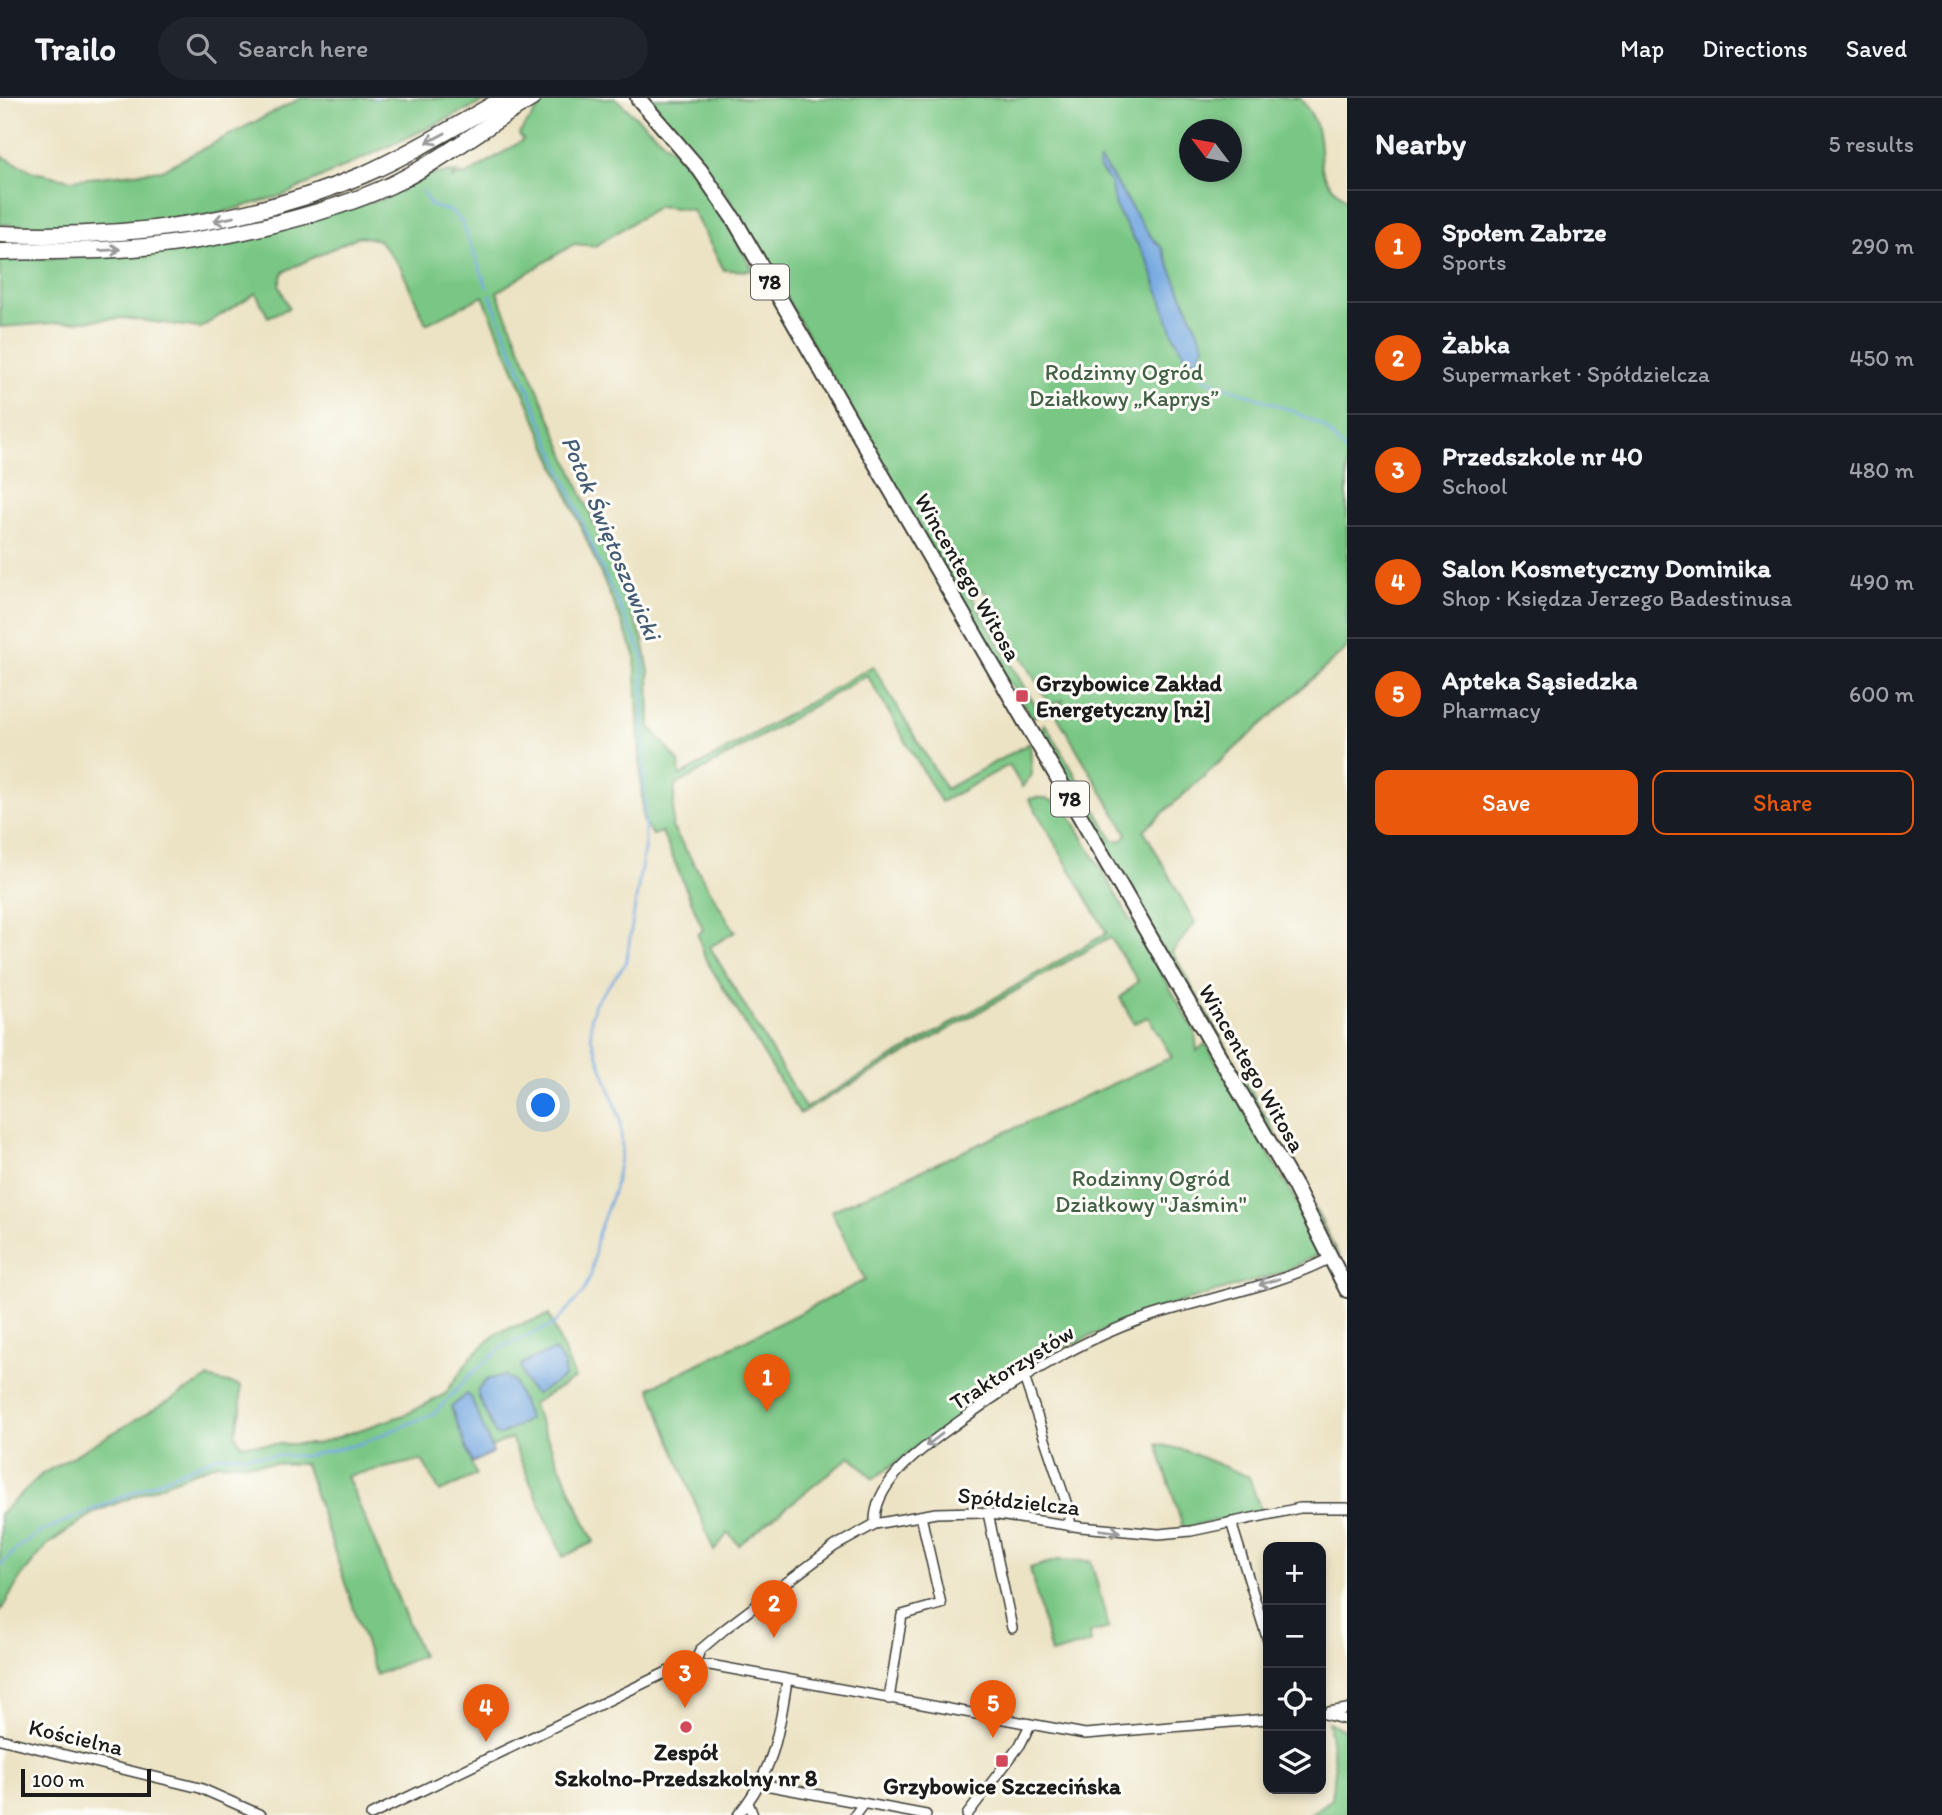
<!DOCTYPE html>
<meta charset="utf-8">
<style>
body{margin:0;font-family:Itim,sans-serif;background:#20242c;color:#f1f3f6}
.controls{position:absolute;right:21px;bottom:21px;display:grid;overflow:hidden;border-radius:14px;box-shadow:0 4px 10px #0003}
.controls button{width:63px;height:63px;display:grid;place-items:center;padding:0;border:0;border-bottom:2px solid #363941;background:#171b24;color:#f1f3f6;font:35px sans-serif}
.compass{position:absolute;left:1179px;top:21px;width:63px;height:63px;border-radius:50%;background:#171b24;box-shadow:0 4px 10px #0003;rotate:302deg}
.scale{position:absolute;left:21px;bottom:18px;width:130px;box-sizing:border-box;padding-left:7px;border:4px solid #1c1c1c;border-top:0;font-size:19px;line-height:24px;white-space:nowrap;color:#1c1c1c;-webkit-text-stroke:5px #fdfcf7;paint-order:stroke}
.you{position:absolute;left:544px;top:1008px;width:24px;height:24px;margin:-18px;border:5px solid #fff;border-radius:50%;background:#1a73e8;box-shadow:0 0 0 10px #1a73e833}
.badge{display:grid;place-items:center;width:46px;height:46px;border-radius:50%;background:#ea580c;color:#fff;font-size:23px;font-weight:700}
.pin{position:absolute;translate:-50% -58px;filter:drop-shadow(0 2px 4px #0008)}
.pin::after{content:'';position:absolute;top:37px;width:24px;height:21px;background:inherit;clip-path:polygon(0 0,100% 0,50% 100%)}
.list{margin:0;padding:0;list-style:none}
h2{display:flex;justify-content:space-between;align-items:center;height:91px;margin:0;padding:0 28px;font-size:30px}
h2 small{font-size:23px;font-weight:400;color:#9ea1a6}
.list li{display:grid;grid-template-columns:46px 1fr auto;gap:21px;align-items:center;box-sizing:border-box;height:112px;padding:0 28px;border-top:2px solid #363941}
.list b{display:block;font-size:26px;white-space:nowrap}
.list p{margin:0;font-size:23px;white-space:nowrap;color:#9ea1a6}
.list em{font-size:23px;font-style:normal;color:#9ea1a6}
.actions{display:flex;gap:14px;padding:21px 28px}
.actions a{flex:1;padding:16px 0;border:2px solid #ea580c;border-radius:14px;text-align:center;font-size:24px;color:#ea580c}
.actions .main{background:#ea580c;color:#fff}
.icon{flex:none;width:38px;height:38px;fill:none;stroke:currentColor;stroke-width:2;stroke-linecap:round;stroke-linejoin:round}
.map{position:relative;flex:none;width:1347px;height:1717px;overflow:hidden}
header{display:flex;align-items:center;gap:42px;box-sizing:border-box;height:98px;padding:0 35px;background:#171b24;border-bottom:2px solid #363941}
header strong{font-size:33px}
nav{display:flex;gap:38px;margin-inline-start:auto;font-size:24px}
.search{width:490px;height:63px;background:#20242c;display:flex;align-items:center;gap:18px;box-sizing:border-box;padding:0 24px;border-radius:38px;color:#9ea1a6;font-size:26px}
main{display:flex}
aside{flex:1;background:#171b24}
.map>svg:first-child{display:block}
.green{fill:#7ac785;stroke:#4b7250;stroke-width:2;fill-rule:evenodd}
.water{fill:#73a7e0;stroke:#48627e;stroke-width:2}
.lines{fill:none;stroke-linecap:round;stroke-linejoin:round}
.stream{stroke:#73a7e0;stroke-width:2.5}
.minor-casing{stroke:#3b3a35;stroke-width:12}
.primary-casing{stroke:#3b3a35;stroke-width:18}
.motorway-casing{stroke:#3b3a35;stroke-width:19}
.minor{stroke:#fff;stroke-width:9}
.primary{stroke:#fff;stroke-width:14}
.motorway{stroke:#fff;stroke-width:16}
.oneway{stroke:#999}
.poi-dot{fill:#d1495b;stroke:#fdfcf7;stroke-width:2.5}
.labels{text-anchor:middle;stroke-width:6;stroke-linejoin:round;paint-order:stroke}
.shield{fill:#fdfcf7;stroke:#605f5e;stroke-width:2}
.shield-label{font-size:21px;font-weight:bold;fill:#1c1c1c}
.park-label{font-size:23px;fill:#426046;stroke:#fdfcf7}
.street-label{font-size:23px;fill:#1c1c1c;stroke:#fdfcf7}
.poi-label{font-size:23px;font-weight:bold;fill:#1c1c1c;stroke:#fdfcf7}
.water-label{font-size:24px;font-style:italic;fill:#435b74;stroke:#fdfcf7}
</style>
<header>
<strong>Trailo</strong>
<div class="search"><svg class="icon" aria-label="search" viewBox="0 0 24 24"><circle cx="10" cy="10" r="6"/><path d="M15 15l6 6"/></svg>Search here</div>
<nav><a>Map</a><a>Directions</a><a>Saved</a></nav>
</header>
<main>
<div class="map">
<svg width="1347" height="1717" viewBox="0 0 1347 1717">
<rect width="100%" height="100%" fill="#fdfcf7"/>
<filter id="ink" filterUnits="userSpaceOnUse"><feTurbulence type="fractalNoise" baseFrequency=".0143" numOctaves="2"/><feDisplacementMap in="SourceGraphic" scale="14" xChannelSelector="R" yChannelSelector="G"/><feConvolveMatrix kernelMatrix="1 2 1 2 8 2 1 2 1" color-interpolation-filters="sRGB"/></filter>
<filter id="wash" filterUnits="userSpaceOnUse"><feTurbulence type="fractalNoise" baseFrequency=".00686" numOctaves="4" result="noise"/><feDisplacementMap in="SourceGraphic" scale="28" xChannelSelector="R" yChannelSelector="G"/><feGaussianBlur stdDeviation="1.57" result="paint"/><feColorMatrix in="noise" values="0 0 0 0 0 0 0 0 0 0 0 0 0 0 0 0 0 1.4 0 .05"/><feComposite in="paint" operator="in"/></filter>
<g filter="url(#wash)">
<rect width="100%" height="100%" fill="#ece3c4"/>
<g class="green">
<path d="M301,0H492L284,97L213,117L75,131L0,126V57L34,74L71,82L162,72Z"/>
<path d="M547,0H615L673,52L706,90L754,173L724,172L692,112L659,108L595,148L574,146L497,194L643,542L649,573L650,629L679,664L680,678L873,568L946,691L1030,645L1032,677L1022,689L1009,667L941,704L867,577L675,688L672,729L735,834L710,849L805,1010L1107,835L1029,701C1048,696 1059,705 1071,719L1195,933L1197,953L1206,945L1324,1152L1322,1160L1318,1156L1284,1174L1148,1214L1051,1255L873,1381L851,1358L739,1447L728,1435L714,1453L650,1290L865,1182L831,1113L1172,959L1148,919L1134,925L1120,900L1138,883L1110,839L800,1016L705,860L698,837L703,831L662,734L653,737L643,724L635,556L483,198L426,226L401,170L379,142L359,138L283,174L279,187L289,210L268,219L256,195L200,230L123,220L0,229V160H75L362,106L383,101L424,77L457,74L451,81L461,76L465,78L523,42L519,36Z"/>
<path d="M646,0H1300C1305,7 1312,16 1315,24C1328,59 1307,71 1347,102V550L1144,732L1195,825L1172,854L1291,1063L1340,1160L1039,635L1044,626L1048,630L1113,742H1123L1127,736L1056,616L1063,602L1050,607L983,491L972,499L1037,611V618L1032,619L1013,588L1008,585L727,97ZM1190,32H1232V74H1190Z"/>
<path d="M549,1217L575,1280L532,1306L594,1444L563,1459L511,1340L491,1349L493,1354L471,1365L476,1377L440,1394L422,1362L347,1378L422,1558L376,1577L305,1366L217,1365L95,1414L47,1447L21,1479L0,1514V1416L42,1376L208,1280L241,1288V1312L235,1336L241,1346H317L407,1316L445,1296L471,1259L498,1234Z"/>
<path d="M1157,1346L1184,1352L1249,1379L1261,1413L1183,1430Z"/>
<path d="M1058,1462L1091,1463L1109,1530L1090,1535L1091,1545L1051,1556L1030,1470Z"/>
<path d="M1328,1624L1347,1633V1717H1310L1332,1701L1335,1671Z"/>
</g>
<g class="water">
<path d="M1100,63C1122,88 1140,131 1162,150L1204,247L1197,262L1186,260L1174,238L1148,164L1117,112L1110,84L1098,68Z"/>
<path d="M555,1252L564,1266L565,1279L536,1296C527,1291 521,1276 521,1266Z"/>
<path d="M504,1277L514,1284L529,1321L501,1337H496L478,1298V1291L487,1282Z"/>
<path d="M467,1296L471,1299L493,1354L472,1365L451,1309Z"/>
</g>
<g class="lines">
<g class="stream">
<path d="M375,1L376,0"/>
<path d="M422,92L430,107L452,114L462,124L487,189"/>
<path d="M1197,262L1205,281L1293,313L1323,328L1347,355"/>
<path d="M0,1468L21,1447L43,1433L220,1357L305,1358L360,1346L435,1315L470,1277L504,1248L553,1227L583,1195L591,1177L598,1135L614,1092L622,1050L620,1020L591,939V921L595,905L626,865L645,745L643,558L598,462L490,197"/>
</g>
</g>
</g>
<g filter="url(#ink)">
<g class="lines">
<g class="minor-casing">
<g id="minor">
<path d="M1024,1279L1070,1416V1428"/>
<path d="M988,1415L1012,1530"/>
<path d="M1231,1424L1268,1543"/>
<path d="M875,1426C873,1388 915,1356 942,1336C1006,1289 1070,1246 1145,1220C1207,1199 1274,1190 1332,1159"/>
<path d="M695,1566L700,1552L726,1530L835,1448L875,1426L936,1415L977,1414L1081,1429L1159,1436L1191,1433L1300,1410H1347"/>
<path d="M889,1601L902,1517L941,1506L921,1418"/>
<path d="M1329,1614L1347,1611"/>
<path d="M1321,1615L1347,1622"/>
<path d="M0,1641L200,1690L261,1717"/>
<path d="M760,1686L926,1717"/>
<path d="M748,1705L753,1717"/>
<path d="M371,1717L669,1573L690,1567H710L1085,1636L1268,1621"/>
<path d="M738,1717C774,1673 779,1635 787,1582"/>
<path d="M855,1717L863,1706"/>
<path d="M967,1717L1020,1647L1030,1627"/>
</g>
</g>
<g class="primary-casing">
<path id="primary" d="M638,0L700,72L735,123L1295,1089L1347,1192"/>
</g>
<g class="motorway-casing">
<g id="motorway">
<path d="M0,136C126,141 248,126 365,76C414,54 459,26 505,0"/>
<path d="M0,154C44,152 89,154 133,150C210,144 322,119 391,87C441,63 484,28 532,0"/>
</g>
</g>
<use href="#minor" class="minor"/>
<use href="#primary" class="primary"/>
<use href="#motorway" class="motorway"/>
</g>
<defs><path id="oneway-shaft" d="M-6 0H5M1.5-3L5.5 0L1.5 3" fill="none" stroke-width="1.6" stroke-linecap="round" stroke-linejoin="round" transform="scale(1.75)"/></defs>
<g class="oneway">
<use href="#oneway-shaft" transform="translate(436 40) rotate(152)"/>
<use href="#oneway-shaft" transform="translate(224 121) rotate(168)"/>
<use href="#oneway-shaft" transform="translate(110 152) rotate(-3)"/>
<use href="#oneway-shaft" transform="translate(1269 1184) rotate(162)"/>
<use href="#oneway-shaft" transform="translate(934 1342) rotate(143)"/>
<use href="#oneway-shaft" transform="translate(1110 1433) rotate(7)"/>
</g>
</g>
<g class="poi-dot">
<rect x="1015" y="591" width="14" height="14" rx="3.5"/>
<circle cx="686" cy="1629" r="7"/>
<rect x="995" y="1656" width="14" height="14" rx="3.5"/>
</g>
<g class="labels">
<g class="shield">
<rect x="751" y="166.5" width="38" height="35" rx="5"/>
<rect x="1051" y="683.5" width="38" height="35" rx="5"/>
</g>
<g class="shield-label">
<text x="770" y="191">78</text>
<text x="1070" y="708">78</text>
</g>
<g class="park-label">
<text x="1124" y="282">Rodzinny Ogród<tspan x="1124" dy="26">Działkowy „Kaprys”</tspan></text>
<text x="1151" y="1088">Rodzinny Ogród<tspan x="1151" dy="26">Działkowy "Jaśmin"</tspan></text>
</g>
<g class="street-label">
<text transform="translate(968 479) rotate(60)" y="8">Wincentego Witosa</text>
<text transform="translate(1252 970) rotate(60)" y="8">Wincentego Witosa</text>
<text transform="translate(1012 1269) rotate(-32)" y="8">Traktorzystów</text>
<text transform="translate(1019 1403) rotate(6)" y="8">Spółdzielcza</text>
<text transform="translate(76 1639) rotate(13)" y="8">Kościelna</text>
</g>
<g class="poi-label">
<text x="1036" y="593" text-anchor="start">Grzybowice Zakład<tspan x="1036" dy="26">Energetyczny [nż]</tspan></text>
<text x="686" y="1662">Zespół<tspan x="686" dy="26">Szkolno-Przedszkolny nr 8</tspan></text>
<text x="1002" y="1696">Grzybowice Szczecińska</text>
</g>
<g class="water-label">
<text transform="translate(611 440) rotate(67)" y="8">Potok Świętoszowicki</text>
</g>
</g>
</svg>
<div class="controls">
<button>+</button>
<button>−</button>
<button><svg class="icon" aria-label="locate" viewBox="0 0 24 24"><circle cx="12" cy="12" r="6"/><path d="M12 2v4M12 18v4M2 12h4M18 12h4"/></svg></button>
<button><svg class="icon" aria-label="layers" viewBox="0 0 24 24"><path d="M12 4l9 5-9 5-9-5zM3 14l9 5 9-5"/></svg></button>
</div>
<svg class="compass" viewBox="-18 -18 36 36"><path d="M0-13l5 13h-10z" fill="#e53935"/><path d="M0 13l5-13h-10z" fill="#9ea1a6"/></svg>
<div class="scale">100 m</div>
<div class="you"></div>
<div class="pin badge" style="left:767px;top:1314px">1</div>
<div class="pin badge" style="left:774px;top:1540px">2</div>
<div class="pin badge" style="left:685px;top:1610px">3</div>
<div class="pin badge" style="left:486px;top:1644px">4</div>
<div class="pin badge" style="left:993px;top:1640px">5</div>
</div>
<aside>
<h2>Nearby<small>5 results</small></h2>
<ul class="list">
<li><span class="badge">1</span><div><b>Społem Zabrze</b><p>Sports</p></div><em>290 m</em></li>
<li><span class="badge">2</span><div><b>Żabka</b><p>Supermarket · Spółdzielcza</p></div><em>450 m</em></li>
<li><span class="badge">3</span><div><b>Przedszkole nr 40</b><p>School</p></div><em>480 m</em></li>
<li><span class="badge">4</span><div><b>Salon Kosmetyczny Dominika</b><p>Shop · Księdza Jerzego Badestinusa</p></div><em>490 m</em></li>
<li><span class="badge">5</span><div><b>Apteka Sąsiedzka</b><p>Pharmacy</p></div><em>600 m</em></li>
</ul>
<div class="actions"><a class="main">Save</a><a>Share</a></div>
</aside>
</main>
